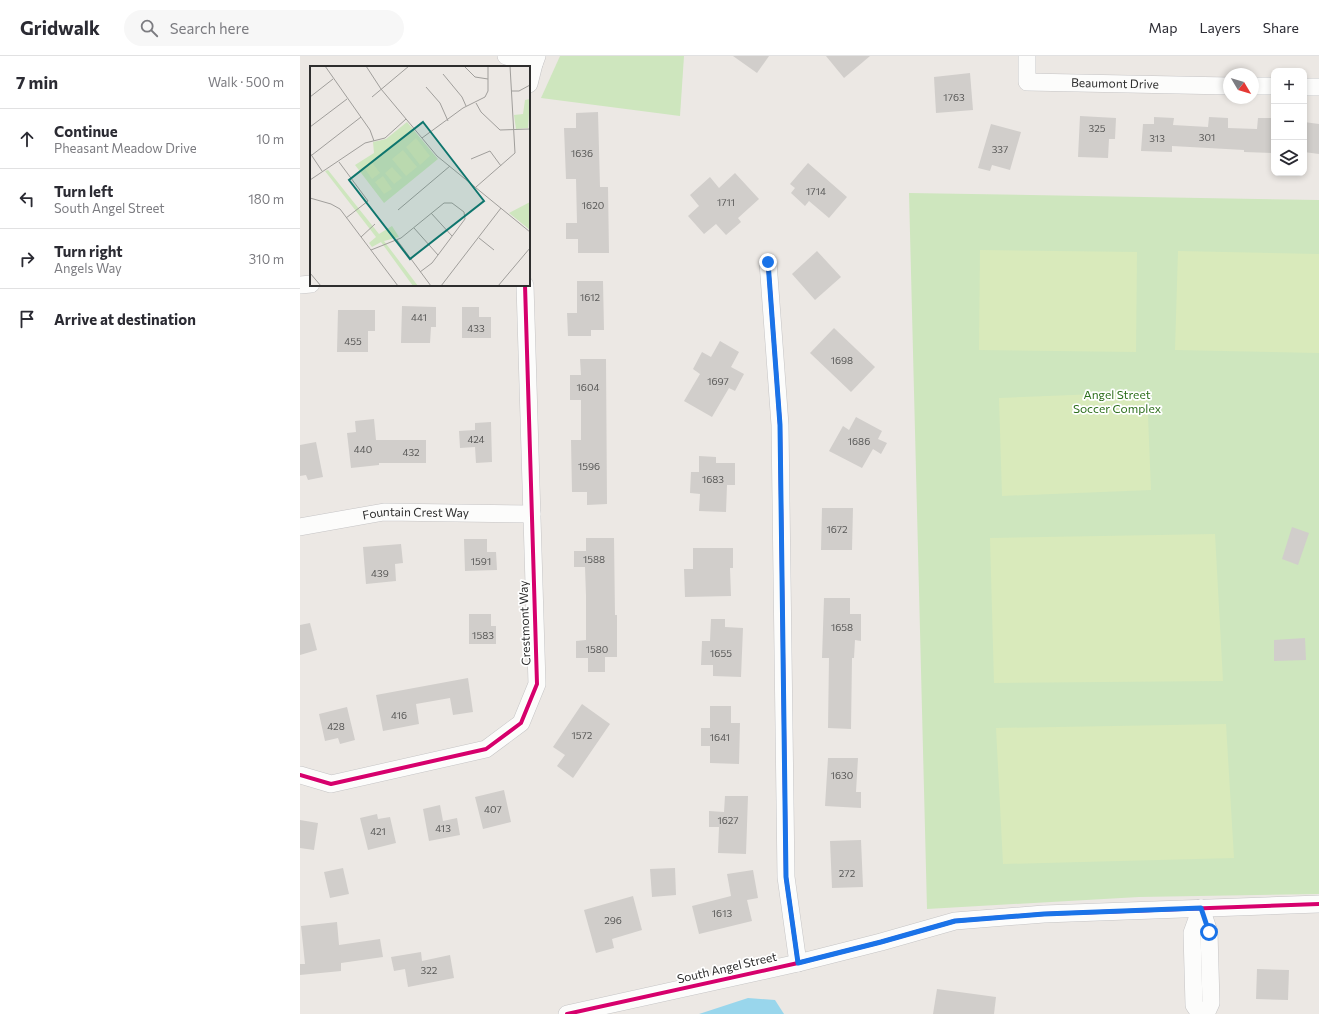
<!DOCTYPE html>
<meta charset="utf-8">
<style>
body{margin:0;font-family:Commissioner,sans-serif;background:#f7f7f7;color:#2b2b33}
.controls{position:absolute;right:12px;top:12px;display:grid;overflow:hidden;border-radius:8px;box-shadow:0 2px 6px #0003}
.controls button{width:36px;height:36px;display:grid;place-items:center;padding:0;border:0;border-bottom:1px solid #e1e1e2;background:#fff;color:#2b2b33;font:20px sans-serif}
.compass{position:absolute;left:923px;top:12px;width:36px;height:36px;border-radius:50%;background:#fff;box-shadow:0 2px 6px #0003;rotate:128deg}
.stop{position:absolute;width:12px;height:12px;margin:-9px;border:3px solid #1a73e8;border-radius:50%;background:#fff}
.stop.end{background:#1a73e8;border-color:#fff;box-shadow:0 1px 4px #0008}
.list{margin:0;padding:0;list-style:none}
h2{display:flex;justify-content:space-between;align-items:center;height:52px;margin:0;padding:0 16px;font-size:17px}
h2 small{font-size:13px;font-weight:400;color:#7c7c81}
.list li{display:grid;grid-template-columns:26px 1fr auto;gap:12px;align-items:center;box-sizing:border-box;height:60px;padding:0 16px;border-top:1px solid #e1e1e2}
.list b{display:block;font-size:15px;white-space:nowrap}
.list p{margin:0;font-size:13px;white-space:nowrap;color:#7c7c81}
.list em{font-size:13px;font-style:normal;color:#7c7c81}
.icon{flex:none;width:22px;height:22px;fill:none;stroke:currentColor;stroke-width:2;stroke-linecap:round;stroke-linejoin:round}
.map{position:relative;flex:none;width:1019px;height:958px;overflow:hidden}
header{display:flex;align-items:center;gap:24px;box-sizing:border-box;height:56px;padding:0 20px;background:#fff;border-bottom:1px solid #e1e1e2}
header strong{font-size:19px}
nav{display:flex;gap:22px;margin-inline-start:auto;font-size:14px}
.search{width:280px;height:36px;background:#f7f7f7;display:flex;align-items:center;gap:10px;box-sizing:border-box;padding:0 14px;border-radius:22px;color:#7c7c81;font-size:15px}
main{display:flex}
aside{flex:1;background:#fff}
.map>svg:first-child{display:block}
.green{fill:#cee6be}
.pitch{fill:#d9eabb}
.water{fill:#99d6ec}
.building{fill:#d1cecb}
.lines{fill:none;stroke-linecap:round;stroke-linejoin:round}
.minor-casing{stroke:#c5c4c5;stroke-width:18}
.minor{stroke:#fcfcfb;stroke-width:17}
.cycleway-casing{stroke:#fff;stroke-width:6}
.cycleway{stroke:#d6006c;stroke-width:4}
.route{stroke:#1a73e8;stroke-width:5}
.labels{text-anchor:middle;stroke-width:3.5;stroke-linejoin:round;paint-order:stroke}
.number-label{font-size:10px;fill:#585857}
.street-label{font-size:12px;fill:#2e2e2e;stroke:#fff}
.park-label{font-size:12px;fill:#2c6e1b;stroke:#fff}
.inset-road{fill:none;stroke:#a09e9b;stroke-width:1}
.view{fill:#0f766e;fill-opacity:0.15;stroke:#0f766e;stroke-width:2}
.inset-edge{fill:none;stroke:#2e2e2e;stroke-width:2}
</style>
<header>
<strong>Gridwalk</strong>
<div class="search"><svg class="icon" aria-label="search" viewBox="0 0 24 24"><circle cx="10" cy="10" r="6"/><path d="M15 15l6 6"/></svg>Search here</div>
<nav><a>Map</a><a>Layers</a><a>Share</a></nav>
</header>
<main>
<aside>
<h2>7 min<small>Walk · 500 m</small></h2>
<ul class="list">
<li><svg class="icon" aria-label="ahead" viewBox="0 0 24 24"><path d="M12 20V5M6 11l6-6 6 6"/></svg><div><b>Continue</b><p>Pheasant Meadow Drive</p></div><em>10 m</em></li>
<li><svg class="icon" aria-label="left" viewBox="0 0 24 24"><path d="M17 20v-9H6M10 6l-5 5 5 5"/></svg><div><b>Turn left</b><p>South Angel Street</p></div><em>180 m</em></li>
<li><svg class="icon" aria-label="right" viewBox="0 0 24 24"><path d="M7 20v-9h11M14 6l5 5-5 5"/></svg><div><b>Turn right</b><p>Angels Way</p></div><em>310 m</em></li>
<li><svg class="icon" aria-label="arrive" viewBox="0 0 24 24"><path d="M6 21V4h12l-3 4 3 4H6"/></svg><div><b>Arrive at destination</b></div></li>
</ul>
</aside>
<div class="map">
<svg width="1019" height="958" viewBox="0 0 1019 958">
<rect width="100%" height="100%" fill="#ece8e4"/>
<g class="green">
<path d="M260,0H384L380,60L241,42Z"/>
<path d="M609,137L1019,144V838L839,841L627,853Z"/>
</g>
<g class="pitch">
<path d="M680,194L837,196L836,296L679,294Z"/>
<path d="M878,195L1019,198V297L875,294Z"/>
<path d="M847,336L851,434L702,440L699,342Z"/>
<path d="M915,478L923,625L694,627L690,482Z"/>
<path d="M926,668L934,802L703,808L696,672Z"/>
</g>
<path class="water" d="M448,942L475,944L484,958H399Z"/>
<g class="building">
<path d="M433,0H469L457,17Z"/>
<path d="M526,0H570L544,22Z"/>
<path d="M670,17L673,54L636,57L634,21Z"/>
<path d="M298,56L300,131H308L309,197H278V183H266V167H277L276,123H266L264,72H276V57Z"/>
<path d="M780,60L816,62L815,83H809L808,102L778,101Z"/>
<path d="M854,61L874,62L873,69L908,71L909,61L928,62V72L957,73L958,62H974L973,97L944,96V94L872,90V96L841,95L843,68H854Z"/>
<path d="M1004,66L1019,68V98L1004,96Z"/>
<path d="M691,68L721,76L710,114L692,109L690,115L678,112Z"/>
<path d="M508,107L547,141L529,162L509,145L505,150L491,137L495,132L490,128Z"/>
<path d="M435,117L459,143L438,162L441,166L426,179L416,168L404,178L388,160L399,150L390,139L410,121L419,132Z"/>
<path d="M517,195L541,221L515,244L492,218Z"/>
<path d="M277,225H303L304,274H291V280H268L267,257H277Z"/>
<path d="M102,250L136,251V271H131L130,287H101Z"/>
<path d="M162,251H179V261H191V282H162Z"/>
<path d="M38,254H75V275H68V296H37Z"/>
<path d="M534,272L575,311L551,336L510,297Z"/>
<path d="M420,285L439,296L431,311L444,318L435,335L429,332L412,361L384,345L400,318L393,313L402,296L411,301Z"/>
<path d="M280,303H306L307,448L287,449V436H272L271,384H281V344H270V319H281Z"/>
<path d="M556,361L582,375L578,383L587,387L581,398L573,393L562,412L529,395L543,370L549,374Z"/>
<path d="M74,363L76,384H126V407H79V409L51,412L47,377L56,376L55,365Z"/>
<path d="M191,366L192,406L176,407L175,391L160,392L159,375L175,374V367Z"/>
<path d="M16,386L23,421L8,424L6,419L0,420V389Z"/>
<path d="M399,400L416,401V407H435V429H427L426,456L399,455L400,438L390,437L391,416H399Z"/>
<path d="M522,452H553L552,494H521Z"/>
<path d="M992,471L1009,477L998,509L982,503Z"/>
<path d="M286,482H314L315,559H317V601H305V616H288V602H276V585L286,584V540L285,511H274V495H286Z"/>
<path d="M164,483H187V496H196L197,514L165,515Z"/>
<path d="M101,488L103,507L95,508L96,525L66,528L63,491Z"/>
<path d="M393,492H433V512H430L431,540L385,541L384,513H393Z"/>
<path d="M524,542H550V558H561V585L555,584L554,602H552L551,673L528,672L529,602H522Z"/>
<path d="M169,558H191V570H196V588H169Z"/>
<path d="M411,563H425V571L443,572L441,621L413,620V609H401L402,585H410Z"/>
<path d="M10,567L17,594L0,599V569Z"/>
<path d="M1005,582L1006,604L974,605V584Z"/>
<path d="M168,622L173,656L153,659L150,642L116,648L119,668L83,675L76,639Z"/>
<path d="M282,648L310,668L273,722L257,710L265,699L253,691Z"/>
<path d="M410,650H431V667H440L439,708L410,707V690H401V672H410Z"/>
<path d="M47,651L55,684L40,688L38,682L25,685L19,658Z"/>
<path d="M528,702H558L556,736H561V752L525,750Z"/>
<path d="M204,734L211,766L183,773L175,741Z"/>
<path d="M425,740H448L446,798L418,797L419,771H409V755L424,756Z"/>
<path d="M140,749L143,765L157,762L160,779L129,785L123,753Z"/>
<path d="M77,758L78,763L90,761L96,787L68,794L60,762Z"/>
<path d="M0,764L18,767L14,794L0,792Z"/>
<path d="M561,784L563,831L532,832L530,785Z"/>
<path d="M43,812L49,838L30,842L24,816Z"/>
<path d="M375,812L376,839L352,841L350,813Z"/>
<path d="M453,814L458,842L447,844L452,865L399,878L392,850L431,840L427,818Z"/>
<path d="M333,840L342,874L312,883L314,892L296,897L284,854Z"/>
<path d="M37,866L39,889L80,883L83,901L41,907V915L0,919V908H5L1,870Z"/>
<path d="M121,896L122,905L150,899L154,922L108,931L105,913L94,915L91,901Z"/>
<path d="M957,913L989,914L988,944L956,943Z"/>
<path d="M637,933L696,941L694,958H633Z"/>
</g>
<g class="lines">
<g class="minor-casing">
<g id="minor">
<path d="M206,0L234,8"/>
<path id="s1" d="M727,0V26L929,30"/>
<path d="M229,28L234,8L237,0"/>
<path d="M953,30H974"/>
<path d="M1004,31H1019"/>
<path d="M468,206L480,369L486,821L498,907"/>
<path d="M0,229L11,228"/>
<path id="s2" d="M0,471L84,456L232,458"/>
<path d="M0,719L31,728L186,693L221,667L237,628L225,229"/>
<path d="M901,852L909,876L911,947L906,958"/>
<path d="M267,958L498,907L581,886L655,865L744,858L1019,848"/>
<path d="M900,958L894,949L892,877L901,852"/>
</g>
</g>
<use href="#minor" class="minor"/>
<g class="cycleway-casing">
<g id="cycleway">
<path d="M468,206L480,369L486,821L498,907"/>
<path d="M0,719L31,728L186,693L221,667L237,628L225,229"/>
<path d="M267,958L498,907L581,886L655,865L744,858L1019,848"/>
</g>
</g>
<use href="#cycleway" class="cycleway"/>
</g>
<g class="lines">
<path class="route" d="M468,206L480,369L486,821L498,907L581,886L655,865L744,858L901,852L909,876"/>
</g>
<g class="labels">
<g class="number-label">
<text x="654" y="45">1763</text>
<text x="797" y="76">325</text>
<text x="907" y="85">301</text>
<text x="857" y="86">313</text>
<text x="700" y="97">337</text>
<text x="282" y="101">1636</text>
<text x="516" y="139">1714</text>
<text x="426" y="150">1711</text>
<text x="293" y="153">1620</text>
<text x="290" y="245">1612</text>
<text x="119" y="265">441</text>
<text x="176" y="276">433</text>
<text x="53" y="289">455</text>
<text x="542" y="308">1698</text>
<text x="418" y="329">1697</text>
<text x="288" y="335">1604</text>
<text x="176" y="387">424</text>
<text x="559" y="389">1686</text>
<text x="63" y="397">440</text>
<text x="111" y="400">432</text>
<text x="289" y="414">1596</text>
<text x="413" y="427">1683</text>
<text x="537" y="477">1672</text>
<text x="294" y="507">1588</text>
<text x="181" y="509">1591</text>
<text x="80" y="521">439</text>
<text x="542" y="575">1658</text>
<text x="183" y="583">1583</text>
<text x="297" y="597">1580</text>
<text x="421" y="601">1655</text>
<text x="99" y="663">416</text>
<text x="36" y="674">428</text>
<text x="282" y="683">1572</text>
<text x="420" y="685">1641</text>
<text x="542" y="723">1630</text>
<text x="193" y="757">407</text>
<text x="428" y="768">1627</text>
<text x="143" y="776">413</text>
<text x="78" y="779">421</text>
<text x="547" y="821">272</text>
<text x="422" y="861">1613</text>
<text x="313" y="868">296</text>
<text x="129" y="918">322</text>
</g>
<g class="street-label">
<text dy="4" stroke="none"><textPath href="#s1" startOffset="114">Beaumont Drive</textPath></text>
<text dy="4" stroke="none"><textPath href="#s2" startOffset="117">Fountain Crest Way</textPath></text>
<text transform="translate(225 567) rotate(-92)" y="4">Crestmont Way</text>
<text transform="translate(427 912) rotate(-13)" y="4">South Angel Street</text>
</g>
<g class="park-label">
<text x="817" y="343">Angel Street<tspan x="817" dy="14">Soccer Complex</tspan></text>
</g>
</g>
<g transform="translate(10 10)">
<rect width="220" height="220" fill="#ece8e4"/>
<path d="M220,33L218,62L206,63L204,49L213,48L215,34ZM97,56L128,93L74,137L45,99L64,87L63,76L76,73ZM18,104L69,168L82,160L89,171L74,175L108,220H103L71,176L62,181L59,177L66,171L15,105ZM220,136V164L199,147Z" fill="#cee6be"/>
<path d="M106,72L120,90L110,99L96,81ZM93,84L107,101L96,110L82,93ZM61,95L70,107L62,113L53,100ZM82,101L92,112L84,118L75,107ZM73,110L82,123L74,128L65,116Z" fill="#d9eabb"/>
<path class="inset-road" d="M15,0L60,64L64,75M56,0L71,23L127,90L220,166M154,0L165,11L178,13M133,8L152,31L156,40M116,21L130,37L138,55M201,25H209L220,19M0,31L23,13M62,31L99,0M166,37L171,46L190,64L220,63M0,61L37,33M112,72L153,42L175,31L178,25V0M0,87L12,105M2,89L51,51M161,93L180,85L191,100M29,96L58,135L36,152M0,114L55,77L75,72L96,53M166,121L205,87L200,0M0,132L21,138L30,143L88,220M88,144L140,100M121,147L142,170M104,162L128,189M51,171L65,158M169,172L184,184M87,174L121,220M61,184L91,172L134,137H142L154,146L155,153L122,197L110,206M0,207L11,220M131,220L191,142M188,220L220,182"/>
<path class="view" d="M113,56L174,135L100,193L39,114Z"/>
<rect width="220" height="220" class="inset-edge"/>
</g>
</svg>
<div class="controls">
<button>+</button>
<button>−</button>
<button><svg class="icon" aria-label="layers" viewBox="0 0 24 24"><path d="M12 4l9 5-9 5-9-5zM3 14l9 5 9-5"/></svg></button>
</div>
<svg class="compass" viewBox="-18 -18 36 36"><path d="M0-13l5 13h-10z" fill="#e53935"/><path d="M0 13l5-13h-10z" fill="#7c7c81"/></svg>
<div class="stop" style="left:909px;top:876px"></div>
<div class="stop end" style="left:468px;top:206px"></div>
</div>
</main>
